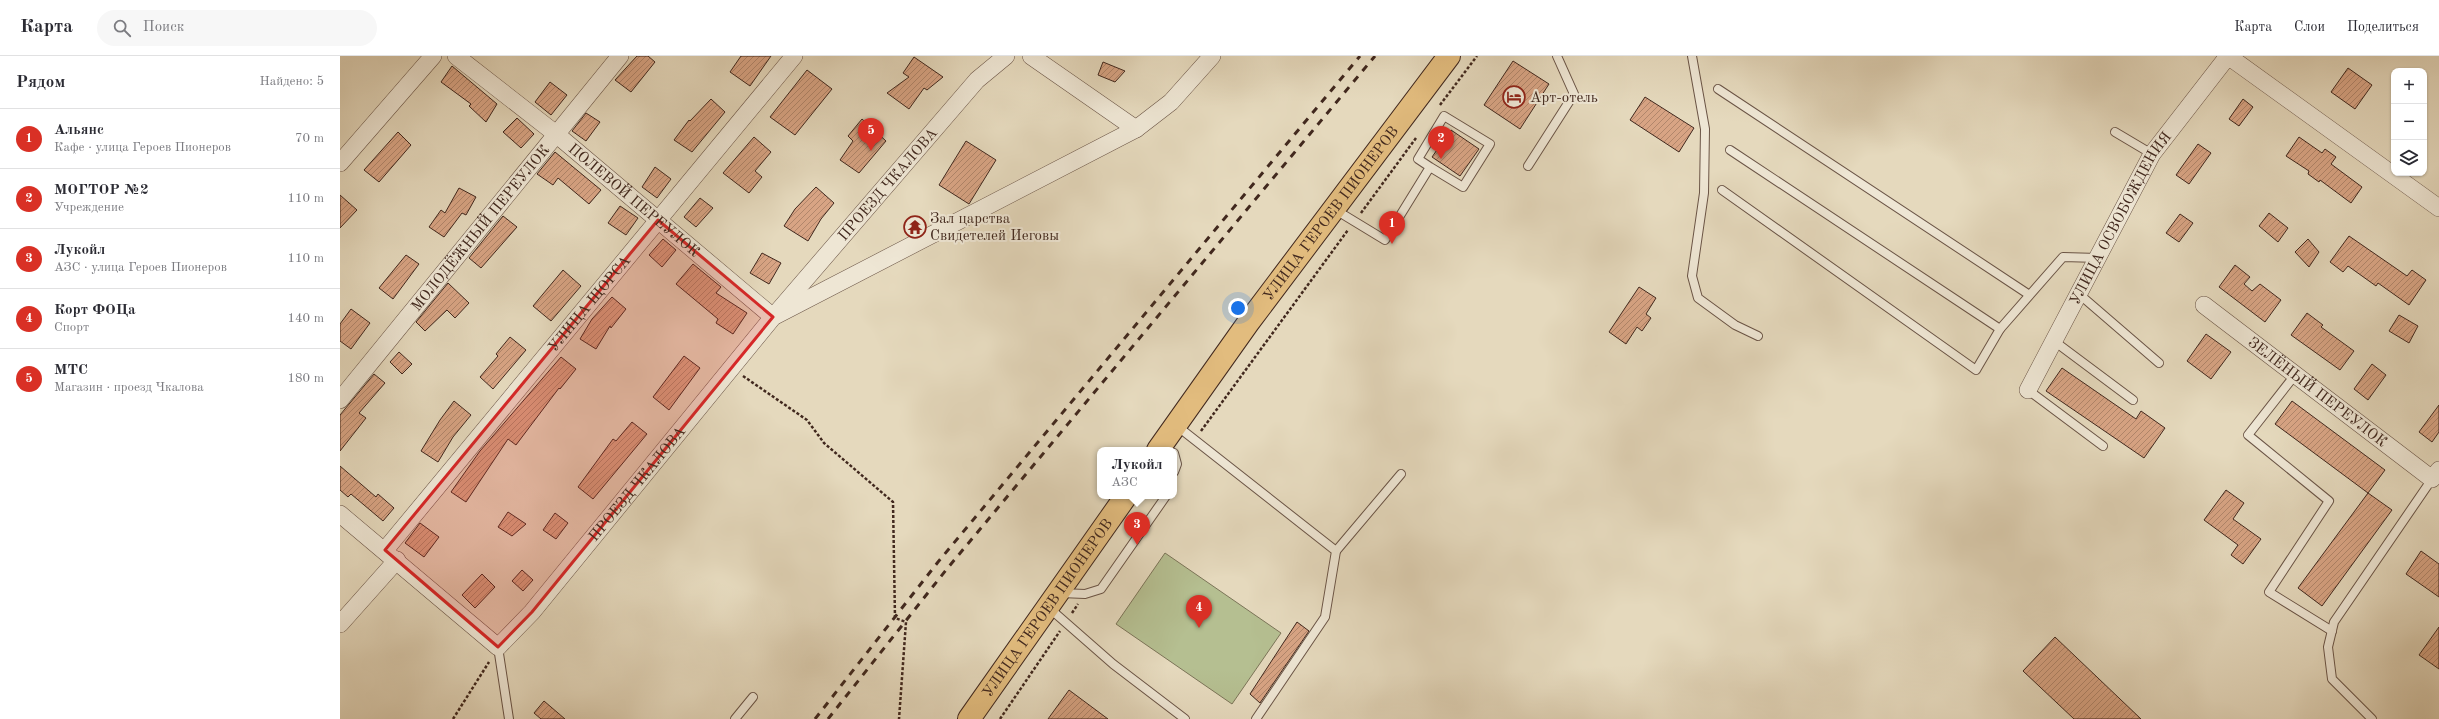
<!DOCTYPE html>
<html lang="ru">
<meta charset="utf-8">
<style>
body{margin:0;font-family:"Old Standard TT",serif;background:#f7f7f7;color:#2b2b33}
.controls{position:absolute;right:12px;top:12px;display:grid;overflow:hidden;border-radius:8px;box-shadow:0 1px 3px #0004}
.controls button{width:36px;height:36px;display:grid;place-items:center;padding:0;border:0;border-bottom:1px solid #e1e1e2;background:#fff;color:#2b2b33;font:20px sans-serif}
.you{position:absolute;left:898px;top:252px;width:14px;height:14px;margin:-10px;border:3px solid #fff;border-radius:50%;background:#1a73e8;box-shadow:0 0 0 6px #1a73e833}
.badge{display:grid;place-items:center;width:26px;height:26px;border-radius:50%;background:#d93025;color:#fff;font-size:13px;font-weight:700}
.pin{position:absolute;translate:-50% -33px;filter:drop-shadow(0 1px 2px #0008)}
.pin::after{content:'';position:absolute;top:21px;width:14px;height:12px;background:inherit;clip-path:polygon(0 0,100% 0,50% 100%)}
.popup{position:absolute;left:757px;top:391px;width:80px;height:52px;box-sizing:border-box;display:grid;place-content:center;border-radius:8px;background:#fff;filter:drop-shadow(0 1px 3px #0005);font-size:13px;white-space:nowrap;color:#7c7c81}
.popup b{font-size:15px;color:#2b2b33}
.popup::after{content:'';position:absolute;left:50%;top:100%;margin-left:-8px;border:8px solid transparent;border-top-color:#fff}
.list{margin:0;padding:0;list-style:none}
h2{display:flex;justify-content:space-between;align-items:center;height:52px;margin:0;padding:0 16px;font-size:17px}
h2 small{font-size:13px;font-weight:400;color:#7c7c81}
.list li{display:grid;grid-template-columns:26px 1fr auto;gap:12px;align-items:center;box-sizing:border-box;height:60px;padding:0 16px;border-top:1px solid #e1e1e2}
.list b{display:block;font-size:15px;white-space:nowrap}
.list p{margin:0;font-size:13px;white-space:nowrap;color:#7c7c81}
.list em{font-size:13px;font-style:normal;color:#7c7c81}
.icon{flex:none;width:22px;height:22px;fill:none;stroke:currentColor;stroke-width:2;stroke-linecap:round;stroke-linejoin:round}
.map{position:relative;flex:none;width:2099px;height:663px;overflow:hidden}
header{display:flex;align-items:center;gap:24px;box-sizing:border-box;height:56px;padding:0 20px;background:#fff;border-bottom:1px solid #e1e1e2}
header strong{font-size:19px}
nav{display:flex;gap:22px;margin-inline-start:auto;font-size:14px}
.search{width:280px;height:36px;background:#f7f7f7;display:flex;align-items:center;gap:10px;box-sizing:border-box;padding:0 14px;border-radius:22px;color:#7c7c81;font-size:15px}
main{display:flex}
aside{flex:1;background:#fff}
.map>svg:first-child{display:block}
.pitch{fill:#b5bf91;stroke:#7b7458}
.building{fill:url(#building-hatch);stroke:#41281e}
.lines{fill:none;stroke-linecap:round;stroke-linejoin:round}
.service-casing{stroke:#6a5446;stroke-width:10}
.minor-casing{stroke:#6a5446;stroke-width:18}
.primary-casing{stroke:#41281e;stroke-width:24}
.path{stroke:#41281e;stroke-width:2.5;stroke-dasharray:3 2;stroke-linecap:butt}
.service{stroke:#eee6d4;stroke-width:8}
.minor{stroke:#eee6d4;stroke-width:17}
.primary{stroke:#e2bc7e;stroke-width:22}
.rail{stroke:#41281e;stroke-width:3;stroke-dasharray:7 7;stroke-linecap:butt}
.marked{fill:#d62828;fill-opacity:0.2;stroke:#d62828;stroke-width:3;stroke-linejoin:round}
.labels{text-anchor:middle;stroke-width:4;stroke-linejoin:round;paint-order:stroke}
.poi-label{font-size:15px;fill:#41281e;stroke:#eee6d4;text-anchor:start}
.street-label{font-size:15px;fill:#41281e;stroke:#eee6d4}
</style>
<header>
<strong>Карта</strong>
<div class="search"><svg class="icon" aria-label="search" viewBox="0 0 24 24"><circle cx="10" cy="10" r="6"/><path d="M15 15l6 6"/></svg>Поиск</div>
<nav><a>Карта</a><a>Слои</a><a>Поделиться</a></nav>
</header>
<main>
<aside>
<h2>Рядом<small>Найдено: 5</small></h2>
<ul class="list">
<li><span class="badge">1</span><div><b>Альянс</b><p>Кафе · улица Героев Пионеров</p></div><em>70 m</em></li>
<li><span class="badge">2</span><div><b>МОГТОР №2</b><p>Учреждение</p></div><em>110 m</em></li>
<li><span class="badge">3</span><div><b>Лукойл</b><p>АЗС · улица Героев Пионеров</p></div><em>110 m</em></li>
<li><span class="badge">4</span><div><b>Корт ФОЦа</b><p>Спорт</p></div><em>140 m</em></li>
<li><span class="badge">5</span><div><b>МТС</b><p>Магазин · проезд Чкалова</p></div><em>180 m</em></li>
</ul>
</aside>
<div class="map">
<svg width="2099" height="663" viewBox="0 0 2099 663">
<defs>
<pattern id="building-hatch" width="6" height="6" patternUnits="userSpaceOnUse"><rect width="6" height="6" fill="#d8a484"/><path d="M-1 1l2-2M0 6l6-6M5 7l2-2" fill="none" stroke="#b1866b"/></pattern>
</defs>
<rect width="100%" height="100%" fill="#e5d9bd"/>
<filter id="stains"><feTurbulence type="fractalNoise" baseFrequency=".005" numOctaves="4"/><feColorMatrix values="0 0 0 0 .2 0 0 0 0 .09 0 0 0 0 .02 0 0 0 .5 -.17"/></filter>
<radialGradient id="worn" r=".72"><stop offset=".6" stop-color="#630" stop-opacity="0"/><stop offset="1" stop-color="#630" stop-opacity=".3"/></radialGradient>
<path class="pitch" d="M825,497L941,577L892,648L776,568Z"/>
<g class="building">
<path d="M297,0H308L315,6L291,36L275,24Z"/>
<path d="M401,0H431L410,30L390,16Z"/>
<path d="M574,1L603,21L587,34L584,32L569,53L547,37L569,21L563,17Z"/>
<path d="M1173,5L1209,28L1180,73L1144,49Z"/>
<path d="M763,6L785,15L775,26L758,19Z"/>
<path d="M112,10L157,48L146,66L129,50L131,48L101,26Z"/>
<path d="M2008,12L2032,29L2015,53L1991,36Z"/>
<path d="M467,14L492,33L455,79L430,61Z"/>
<path d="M210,26L227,39L211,59L195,46Z"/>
<path d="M1305,41L1354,72L1339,96L1290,64Z"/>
<path d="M371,43L385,56L352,96L334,84L349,64L350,65Z"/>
<path d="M1903,43L1913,51L1899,70L1889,63Z"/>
<path d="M246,57L260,66L246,85L232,75Z"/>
<path d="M177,62L194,78L181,92L163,76Z"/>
<path d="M522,63L546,85L519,117L500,104L513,85L508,80Z"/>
<path d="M1111,74L1139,93L1120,120L1092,101Z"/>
<path d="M58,76L71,89L39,126L24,114Z"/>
<path d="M414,81L431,96L415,115L422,121L409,137L383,117Z"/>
<path d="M1959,81L1982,97L1985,93L1996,101L1991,108L2022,131L2011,147L1980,124L1979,126L1968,118L1969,115L1946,100Z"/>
<path d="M626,85L656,104L629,148L599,129Z"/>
<path d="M1858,88L1871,97L1849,128L1836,119Z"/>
<path d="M215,96L261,134L249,148L218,122L213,129L197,118Z"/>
<path d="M315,111L331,123L317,142L302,131Z"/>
<path d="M476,131L494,147L481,163L468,185L444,170L455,153Z"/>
<path d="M119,132L136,141L126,159L122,157L104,181L89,171L101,154L105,157Z"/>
<path d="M0,139L17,154L0,172Z"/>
<path d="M360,142L373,152L356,171L344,161Z"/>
<path d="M280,150L298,162L286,179L268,167Z"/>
<path d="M1929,157L1948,172L1938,186L1919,170Z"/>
<path d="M1840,158L1853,167L1839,186L1826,177Z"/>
<path d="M163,160L177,171L141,212L129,202Z"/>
<path d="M2009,180L2067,220L2072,214L2086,224L2069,249L2038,227L2036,230L2008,210L2003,216L1990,206Z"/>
<path d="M323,183L336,194L322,211L309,199Z"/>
<path d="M1968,183L1979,196L1969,211L1955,196Z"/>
<path d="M422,197L441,207L429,228L410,217Z"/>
<path d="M66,199L79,208L53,243L39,232Z"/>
<path d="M353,208L381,231L376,237L407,257L393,278L376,267L378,263L336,228Z"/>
<path d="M1895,209L1910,221L1904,228L1912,235L1920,228L1941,244L1925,266L1879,231Z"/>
<path d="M223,214L241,230L211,265L193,250Z"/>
<path d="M108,227L129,247L115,262L107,254L85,275L76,266Z"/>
<path d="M1299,231L1316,242L1306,258L1311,262L1302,275L1297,271L1286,288L1269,276Z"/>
<path d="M272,241L286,253L271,272L270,270L256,293L240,283L252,263Z"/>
<path d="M11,253L30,267L11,293L0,285V268Z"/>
<path d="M1967,257L1983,269L1981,271L2014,295L2000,314L1951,279Z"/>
<path d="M2059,259L2078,270L2069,287L2049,275Z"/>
<path d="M1866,278L1891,296L1871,323L1847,305Z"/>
<path d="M170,281L186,294L153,333L140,321L158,300L156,298Z"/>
<path d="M59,296L72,308L62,318L50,306Z"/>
<path d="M344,300L360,312L329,354L313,341Z"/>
<path d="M221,301L236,313L220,333L219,332L176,389L168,383L126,446L111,436L140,395Z"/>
<path d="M2032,308L2046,319L2028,344L2014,333Z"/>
<path d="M1722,312L1796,363L1801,355L1825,372L1804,402L1706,335Z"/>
<path d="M34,318L45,327L19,357L26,362L0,395V359Z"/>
<path d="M114,345L131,359L113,381L98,406L81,395L100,364Z"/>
<path d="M1952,345L2045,414L2028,437L1935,368Z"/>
<path d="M2099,349V376L2092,386L2079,376Z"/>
<path d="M292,366L307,378L253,443L238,431L273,383L276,385Z"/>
<path d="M0,410L36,441L38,438L54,452L43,465L11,438L8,441L0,434Z"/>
<path d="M1886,434L1904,447L1893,463L1921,483L1903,508L1891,499L1898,489L1864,464Z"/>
<path d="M2028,437L2052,454L1982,550L1958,532Z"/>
<path d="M168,456L186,468L172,480L158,471Z"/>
<path d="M215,457L228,467L216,483L203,474Z"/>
<path d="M80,467L99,481L84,501L65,487Z"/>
<path d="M2081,495L2099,508V541L2066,518Z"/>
<path d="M182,514L193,524L183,535L172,525Z"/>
<path d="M142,518L155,531L135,552L122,539Z"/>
<path d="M957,566L969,575L920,647L910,638Z"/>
<path d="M2099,571V613L2079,599Z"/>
<path d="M1715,581L1801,663H1734L1683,615Z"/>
<path d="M729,634L768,663H708Z"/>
<path d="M204,645L225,663H201L194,657Z"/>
</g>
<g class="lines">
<g class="service-casing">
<g id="service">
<path d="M1352,0L1365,73L1364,137L1352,220L1358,242L1395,269L1418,280"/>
<path d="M1378,33L1688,238"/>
<path d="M1775,76L1812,98"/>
<path d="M1390,94L1660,273L1723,201L1758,202"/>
<path d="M1188,110L1234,38L1217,0"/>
<path d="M1382,134L1636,314L1660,273"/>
<path d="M994,153L1045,184L1090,111L1078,103L1104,60L1150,88L1123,131L1090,111"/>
<path d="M1739,238L1819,307"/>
<path d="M1714,285L1793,344"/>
<path d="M1955,319L1908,379L1989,445L1929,536L1992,575"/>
<path d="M1688,334L1763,390"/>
<path d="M837,370L996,495L985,561L916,663"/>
<path d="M834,397L837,408L834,416"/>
<path d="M996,495L1061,418"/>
<path d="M721,537L745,538L761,533L826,440"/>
<path d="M708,551L773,608L845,663"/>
<path d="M158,591L169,663"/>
<path d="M395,663L413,641"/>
<path d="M2032,663L1992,623L1988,591L1994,566L2092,423"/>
</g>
</g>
<g class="minor-casing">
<g id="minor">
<path id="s1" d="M116,0L216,78L433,261L637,24L666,0"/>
<path d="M691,0L796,73"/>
<path d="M0,107L93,0"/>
<path id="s2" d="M1864,249L2092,423L2099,414"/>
<path id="s3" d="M1688,334L1812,98L1888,0L2099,152"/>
<path id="s4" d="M0,344L280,0"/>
<path id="s5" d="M0,458L158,591L192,556L433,261L796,73L831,46L872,0"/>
<path id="s6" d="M45,494L454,0"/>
<path d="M0,568L57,504"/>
</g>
</g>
<g class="primary-casing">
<g id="primary">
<path id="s7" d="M818,394L908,267L1109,0"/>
<path id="s8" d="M629,663L786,440"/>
</g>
</g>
<g class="path">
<path d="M1100,49L1137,0"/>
<path d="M1021,157L1076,82"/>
<path d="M403,320L467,364L484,387L553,446L555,562L566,566L559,663"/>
<path d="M861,375L1008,174"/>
<path d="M732,557L738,548"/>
<path d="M113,663L149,606"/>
<path d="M660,663L720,575"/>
</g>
<use href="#service" class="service"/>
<use href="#minor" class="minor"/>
<use href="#primary" class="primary"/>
<g class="rail">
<path d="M475,663L598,506L1020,0"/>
<path d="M488,663L606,514L1035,0"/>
</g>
</g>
<path class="marked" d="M318,164L433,261L192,556L158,591L45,494Z"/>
<defs>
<g id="hotel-ring" transform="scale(1.15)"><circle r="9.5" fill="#eee6d4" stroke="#8f2418" stroke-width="1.5"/><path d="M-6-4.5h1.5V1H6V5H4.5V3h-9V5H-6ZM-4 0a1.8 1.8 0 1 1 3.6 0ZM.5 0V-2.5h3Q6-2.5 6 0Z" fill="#8f2418"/></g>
<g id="temple-ring" transform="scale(1.15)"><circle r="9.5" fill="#eee6d4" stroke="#8f2418" stroke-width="1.5"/><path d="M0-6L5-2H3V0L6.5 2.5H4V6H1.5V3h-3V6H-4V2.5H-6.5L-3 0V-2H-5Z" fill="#8f2418"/></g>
</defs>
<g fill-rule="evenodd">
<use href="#hotel-ring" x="1174" y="41"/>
<use href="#temple-ring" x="575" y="171"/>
</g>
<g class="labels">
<g class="poi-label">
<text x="1190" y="46">Арт-отель</text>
<text x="590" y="167">Зал царства<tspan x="590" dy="17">Свидетелей Иеговы</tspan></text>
</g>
<g class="street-label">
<text dy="5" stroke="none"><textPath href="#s1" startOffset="586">ПРОЕЗД ЧКАЛОВА</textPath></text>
<text dy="5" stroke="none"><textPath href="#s1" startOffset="229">ПОЛЕВОЙ ПЕРЕУЛОК</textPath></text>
<text dy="5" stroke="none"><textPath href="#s7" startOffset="293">УЛИЦА ГЕРОЕВ ПИОНЕРОВ</textPath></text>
<text dy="5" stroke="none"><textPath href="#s3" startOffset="195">УЛИЦА ОСВОБОЖДЕНИЯ</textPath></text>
<text dy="5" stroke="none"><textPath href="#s4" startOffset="222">МОЛОДЁЖНЫЙ ПЕРЕУЛОК</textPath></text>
<text dy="5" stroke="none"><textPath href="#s6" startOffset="320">УЛИЦА ЩОРСА</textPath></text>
<text dy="5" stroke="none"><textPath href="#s2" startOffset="143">ЗЕЛЁНЫЙ ПЕРЕУЛОК</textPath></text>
<text dy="5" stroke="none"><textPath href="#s5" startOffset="421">ПРОЕЗД ЧКАЛОВА</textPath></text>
<text dy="5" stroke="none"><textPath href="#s8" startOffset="136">УЛИЦА ГЕРОЕВ ПИОНЕРОВ</textPath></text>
</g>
</g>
<rect width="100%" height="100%" filter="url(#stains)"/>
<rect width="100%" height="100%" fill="url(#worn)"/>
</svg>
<div class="controls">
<button>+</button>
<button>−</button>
<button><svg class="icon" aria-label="layers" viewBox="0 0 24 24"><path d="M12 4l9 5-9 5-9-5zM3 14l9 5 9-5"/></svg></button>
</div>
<div class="you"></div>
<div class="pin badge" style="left:1052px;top:188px">1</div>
<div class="pin badge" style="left:1101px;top:103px">2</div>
<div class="pin badge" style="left:797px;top:489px">3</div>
<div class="popup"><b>Лукойл</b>АЗС</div>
<div class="pin badge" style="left:859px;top:572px">4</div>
<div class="pin badge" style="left:531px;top:95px">5</div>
</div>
</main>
